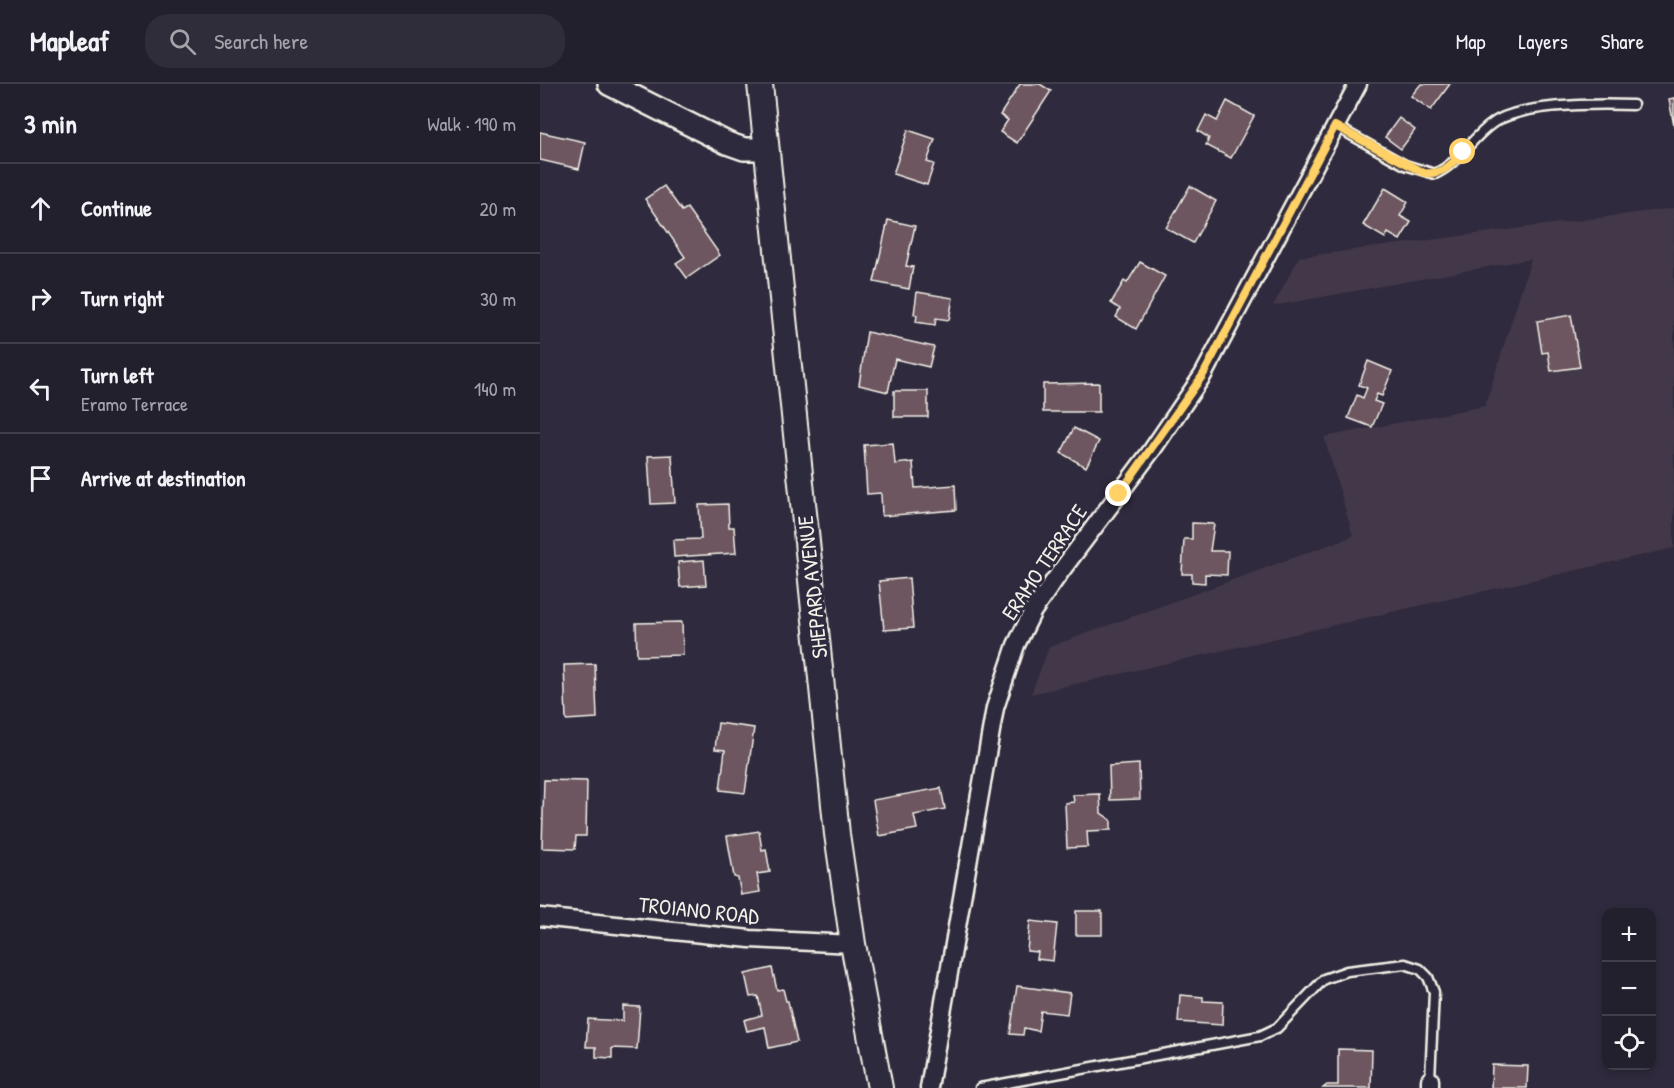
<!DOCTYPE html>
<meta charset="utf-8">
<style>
body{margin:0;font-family:"Patrick Hand",sans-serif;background:#2f2d3a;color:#f1f3f6}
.controls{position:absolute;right:18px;bottom:18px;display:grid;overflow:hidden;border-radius:12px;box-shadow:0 3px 9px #0003}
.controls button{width:54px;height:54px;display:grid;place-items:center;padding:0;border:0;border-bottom:2px solid #403e4a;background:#23202e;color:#f1f3f6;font:30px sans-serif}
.stop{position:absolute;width:18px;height:18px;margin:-14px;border:4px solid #ffd166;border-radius:50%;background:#fff}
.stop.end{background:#ffd166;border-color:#fff;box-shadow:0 2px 6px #0008}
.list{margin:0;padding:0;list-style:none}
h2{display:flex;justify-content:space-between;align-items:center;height:78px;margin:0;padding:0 24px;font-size:26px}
h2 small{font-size:20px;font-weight:400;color:#a3a3aa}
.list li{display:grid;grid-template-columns:39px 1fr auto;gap:18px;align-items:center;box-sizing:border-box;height:90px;padding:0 24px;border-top:2px solid #403e4a}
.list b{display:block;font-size:22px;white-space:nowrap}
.list p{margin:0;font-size:20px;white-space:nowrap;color:#a3a3aa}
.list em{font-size:20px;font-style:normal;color:#a3a3aa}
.icon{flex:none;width:33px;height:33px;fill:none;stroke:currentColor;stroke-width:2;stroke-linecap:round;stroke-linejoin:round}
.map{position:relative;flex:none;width:1134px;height:1004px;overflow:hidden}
header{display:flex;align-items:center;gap:36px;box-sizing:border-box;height:84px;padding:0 30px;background:#23202e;border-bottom:2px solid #403e4a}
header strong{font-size:28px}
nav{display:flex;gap:33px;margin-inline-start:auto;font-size:21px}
.search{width:420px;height:54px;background:#2f2d3a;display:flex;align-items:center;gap:15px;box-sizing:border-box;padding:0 21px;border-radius:24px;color:#a3a3aa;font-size:22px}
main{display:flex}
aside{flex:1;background:#23202e}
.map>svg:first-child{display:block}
.built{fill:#423748}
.building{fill:#6d5660;stroke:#f4f1e8;stroke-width:1.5}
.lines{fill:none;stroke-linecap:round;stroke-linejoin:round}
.service-casing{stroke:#f4f1e8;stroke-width:13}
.minor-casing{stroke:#f4f1e8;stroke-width:21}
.tertiary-casing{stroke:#f4f1e8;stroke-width:26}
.secondary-casing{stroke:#f4f1e8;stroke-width:28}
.service{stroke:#2f2a3d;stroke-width:8}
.minor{stroke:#2f2a3d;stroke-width:16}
.tertiary{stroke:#2f2a3d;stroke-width:21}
.secondary{stroke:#2f2a3d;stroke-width:24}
.route{stroke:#ffd166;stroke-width:8}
.labels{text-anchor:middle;stroke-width:6;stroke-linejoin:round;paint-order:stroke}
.street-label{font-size:22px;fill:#f4f1e8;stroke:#2f2a3d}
</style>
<header>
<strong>Mapleaf</strong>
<div class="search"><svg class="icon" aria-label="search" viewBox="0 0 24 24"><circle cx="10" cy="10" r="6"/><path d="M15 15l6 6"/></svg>Search here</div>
<nav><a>Map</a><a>Layers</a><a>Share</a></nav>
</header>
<main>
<aside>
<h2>3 min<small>Walk · 190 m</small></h2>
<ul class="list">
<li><svg class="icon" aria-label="ahead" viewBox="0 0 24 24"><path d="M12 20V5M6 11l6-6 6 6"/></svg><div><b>Continue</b></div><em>20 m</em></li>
<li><svg class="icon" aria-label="right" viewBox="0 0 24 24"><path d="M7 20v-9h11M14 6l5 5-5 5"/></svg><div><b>Turn right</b></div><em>30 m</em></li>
<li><svg class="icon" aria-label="left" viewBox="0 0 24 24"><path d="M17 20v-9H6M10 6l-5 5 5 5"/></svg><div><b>Turn left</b><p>Eramo Terrace</p></div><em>140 m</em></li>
<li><svg class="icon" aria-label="arrive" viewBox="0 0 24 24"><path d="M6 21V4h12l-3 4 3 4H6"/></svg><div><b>Arrive at destination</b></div></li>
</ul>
</aside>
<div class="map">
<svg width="1134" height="1004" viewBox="0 0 1134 1004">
<rect width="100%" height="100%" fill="#2f2a3d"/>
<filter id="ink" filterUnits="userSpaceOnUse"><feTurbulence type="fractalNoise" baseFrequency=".0167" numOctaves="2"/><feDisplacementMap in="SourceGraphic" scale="12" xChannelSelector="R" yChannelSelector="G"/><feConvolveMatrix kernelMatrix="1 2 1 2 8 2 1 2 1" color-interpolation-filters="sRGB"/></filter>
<g filter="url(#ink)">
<path class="built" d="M1134,124V464L491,610L509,563L813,452L784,353L945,322L991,175L733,222L759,173Z"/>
<g class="building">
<path d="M480,0H500L511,7L477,59L460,48L468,36L460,31Z"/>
<path d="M881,0H910L891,26L871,12Z"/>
<path d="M1134,14V42L1129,15Z"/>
<path d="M687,17L714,32L691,74L666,61L669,54L658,47L666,31L677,37Z"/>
<path d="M859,34L875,46L861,65L845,53Z"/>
<path d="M368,46L395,55L387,78L394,80L387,101L353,90Z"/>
<path d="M0,48L45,58L39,85L0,76Z"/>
<path d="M124,102L142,127L147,124L180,171L147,194L136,179L145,173L105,115Z"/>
<path d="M650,102L676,117L653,159L626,144Z"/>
<path d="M845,104L868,118L860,132L871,138L860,156L848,149L845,154L823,141Z"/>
<path d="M348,136L375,142L366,182L373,183L369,205L334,198Z"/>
<path d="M600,178L625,192L596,245L576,233L580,225L571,219L584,197L587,199Z"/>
<path d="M377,208L413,214L409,236L396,234L395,241L376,238L377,231L374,230Z"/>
<path d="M1031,231L1040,283L1011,287L1008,268L1002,269L997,237Z"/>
<path d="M327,248L394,263L389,283L355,275L348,308L319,301Z"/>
<path d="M828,277L852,287L842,312L837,310L834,317L842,320L832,343L808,334L817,311L823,314L827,304L819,301Z"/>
<path d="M559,299V328H503V300Z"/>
<rect x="354" y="307" width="34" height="26"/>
<path d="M534,344L559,357L546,383L521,369Z"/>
<path d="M353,359L355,380L373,378L375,404L415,401L416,426L342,432L341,409L327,410L324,361Z"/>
<path d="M132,371L135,419L111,420L108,372Z"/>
<path d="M188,420L189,443H194L196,469L134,473L133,456L161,455L159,421Z"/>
<path d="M652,439L674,440L670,467H688L687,491L665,490V499L652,498V490H642L644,455H652Z"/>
<path d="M164,476L166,501L140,503L138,478Z"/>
<path d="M369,494L373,544L344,546L339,497Z"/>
<path d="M142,538L143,571L97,572L96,539Z"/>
<path d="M55,580L57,634L26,636L24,581Z"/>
<path d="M178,639L214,644L205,709L180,706L185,666L175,665Z"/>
<path d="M599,680L600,715L570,716L569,682Z"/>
<path d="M4,696L47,697L46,752H36L35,765L2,764Z"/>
<path d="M401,704L405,725L374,731L377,745L339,752L333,716Z"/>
<path d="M560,710L561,729L571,736V746L547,747L548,763L527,764L525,719L534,718L533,711Z"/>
<path d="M219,747L222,766L226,765L230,788L217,790L220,808L201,811L198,794L194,793L187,752Z"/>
<rect x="536" y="827" width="26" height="24"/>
<path d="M490,837L517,840L513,877L497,875L498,868L487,867Z"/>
<path d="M232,884L237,906L243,905L246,917H248L257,958L229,964L225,943L207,947L204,936L222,931L218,912L210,913L205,890Z"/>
<path d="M477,902L530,909L527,930L501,927L498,947L484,944L483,951L470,950Z"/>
<path d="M640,911L663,913V917L683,918L682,941L638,938Z"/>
<path d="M83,922L100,923L97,965L72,964V974L56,973V963H46L48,935L83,937Z"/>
<path d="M798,965L832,966L831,1004H783L787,1001H798Z"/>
<path d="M952,981L988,982L987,1004H951Z"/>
</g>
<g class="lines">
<g class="service-casing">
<g id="service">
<path d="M795,42L865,81L895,90C919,79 931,54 953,39C981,19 1058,20 1093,21"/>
<path d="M440,1004L720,952L737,944L784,895L807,887L865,880L880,885L888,893L894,908L890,996"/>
</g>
</g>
<g class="minor-casing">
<g id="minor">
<path d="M0,833L210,855L313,860"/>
<path d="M389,1004L455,624L476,561L493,527L521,487L612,366L663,291L818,0"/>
<path d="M890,1004V996"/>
</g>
</g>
<g class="tertiary-casing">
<path id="tertiary" d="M69,0L187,59L204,65H227"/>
</g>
<g class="secondary-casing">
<path id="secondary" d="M220,0L297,750L313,860L340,1004"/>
</g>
<use href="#service" class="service"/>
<use href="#minor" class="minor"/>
<use href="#tertiary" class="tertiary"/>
<use href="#secondary" class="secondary"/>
</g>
</g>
<g class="lines" filter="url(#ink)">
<path class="route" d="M579,410L663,291L795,42L884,89C903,91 911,81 923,68"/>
</g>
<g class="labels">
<g class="street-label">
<text transform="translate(504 478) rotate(-56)" y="8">ERAMO TERRACE</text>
<text transform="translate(272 503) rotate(-96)" y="8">SHEPARD AVENUE</text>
<text transform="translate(159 826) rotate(6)" y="8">TROIANO ROAD</text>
</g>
</g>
</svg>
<div class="controls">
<button>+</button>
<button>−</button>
<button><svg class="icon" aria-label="locate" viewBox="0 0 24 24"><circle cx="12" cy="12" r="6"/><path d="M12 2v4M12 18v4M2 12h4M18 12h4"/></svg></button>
</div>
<div class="stop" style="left:923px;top:68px"></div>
<div class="stop end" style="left:579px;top:410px"></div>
</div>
</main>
